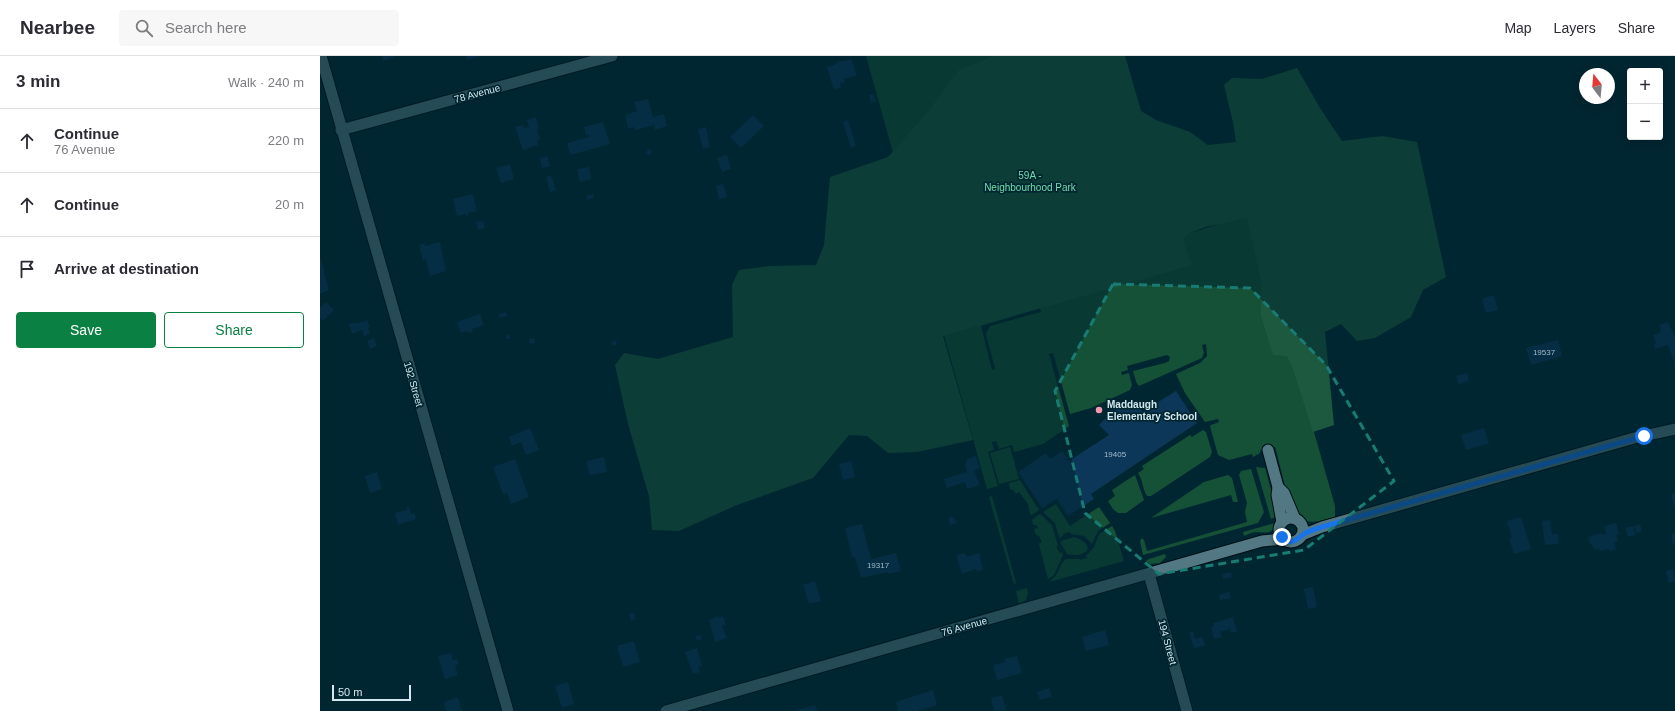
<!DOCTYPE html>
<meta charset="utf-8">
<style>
body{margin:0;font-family:Helvetica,sans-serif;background:#f7f7f7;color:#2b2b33}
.controls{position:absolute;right:12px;top:12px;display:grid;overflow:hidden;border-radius:4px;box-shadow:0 2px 10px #0003}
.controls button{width:36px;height:36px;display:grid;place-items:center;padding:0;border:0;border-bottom:1px solid #e1e1e2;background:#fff;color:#2b2b33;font:20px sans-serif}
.compass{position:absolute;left:1259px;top:12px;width:36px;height:36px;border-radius:50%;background:#fff;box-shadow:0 2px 10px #0003;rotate:344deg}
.scale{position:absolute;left:12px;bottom:10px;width:79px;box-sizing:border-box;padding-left:4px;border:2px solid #d3e7ee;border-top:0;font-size:11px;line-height:14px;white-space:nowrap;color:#d3e7ee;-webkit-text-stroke:3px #002731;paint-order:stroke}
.stop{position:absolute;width:12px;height:12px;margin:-9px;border:3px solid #1a73e8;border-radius:50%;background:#fff}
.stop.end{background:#1a73e8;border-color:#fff;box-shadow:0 1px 4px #0008}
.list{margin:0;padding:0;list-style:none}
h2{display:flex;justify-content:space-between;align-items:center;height:52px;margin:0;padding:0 16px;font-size:17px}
h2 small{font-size:13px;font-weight:400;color:#7c7c81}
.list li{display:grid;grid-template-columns:26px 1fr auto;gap:12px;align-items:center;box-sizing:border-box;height:64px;padding:0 16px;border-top:1px solid #e1e1e2}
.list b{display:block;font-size:15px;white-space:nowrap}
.list p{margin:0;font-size:13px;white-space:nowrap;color:#7c7c81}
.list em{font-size:13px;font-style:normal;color:#7c7c81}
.actions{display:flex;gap:8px;padding:12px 16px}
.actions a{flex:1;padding:9px 0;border:1px solid #0b8043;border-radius:4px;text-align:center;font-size:14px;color:#0b8043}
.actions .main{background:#0b8043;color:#fff}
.icon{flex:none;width:22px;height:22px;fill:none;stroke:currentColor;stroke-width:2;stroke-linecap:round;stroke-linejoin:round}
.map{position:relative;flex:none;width:1355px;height:655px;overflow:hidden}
header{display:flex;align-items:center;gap:24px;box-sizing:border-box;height:56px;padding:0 20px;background:#fff;border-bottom:1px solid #e1e1e2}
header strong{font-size:19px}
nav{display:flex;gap:22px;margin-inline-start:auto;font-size:14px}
.search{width:280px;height:36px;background:#f7f7f7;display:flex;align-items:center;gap:10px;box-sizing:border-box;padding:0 14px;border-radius:4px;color:#7c7c81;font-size:15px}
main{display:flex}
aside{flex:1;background:#fff}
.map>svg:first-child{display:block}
.green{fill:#155137;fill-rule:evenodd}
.forest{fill:#1d593f}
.building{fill:#0c3759}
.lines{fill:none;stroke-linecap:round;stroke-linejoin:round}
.minor-casing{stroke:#000e13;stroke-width:13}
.secondary-casing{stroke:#000e13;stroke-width:13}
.minor{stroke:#527884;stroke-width:11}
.secondary{stroke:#527884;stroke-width:11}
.route{stroke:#1a73e8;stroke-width:5}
.marked{fill:none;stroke:#197c74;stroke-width:3;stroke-dasharray:8 5;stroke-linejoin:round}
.poi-dot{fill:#f29ab0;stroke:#002731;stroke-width:1.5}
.labels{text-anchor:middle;stroke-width:3.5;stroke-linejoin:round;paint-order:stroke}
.number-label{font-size:8px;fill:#a1bbc9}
.street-label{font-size:10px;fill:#d3e7ee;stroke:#002731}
.park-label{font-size:10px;fill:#71ddaa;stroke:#002731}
.poi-label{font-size:10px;font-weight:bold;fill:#d3e7ee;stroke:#002731;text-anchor:start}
</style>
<header>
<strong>Nearbee</strong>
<div class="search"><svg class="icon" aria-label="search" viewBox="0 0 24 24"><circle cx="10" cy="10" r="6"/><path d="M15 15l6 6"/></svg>Search here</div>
<nav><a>Map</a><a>Layers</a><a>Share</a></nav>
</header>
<main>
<aside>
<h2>3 min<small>Walk · 240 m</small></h2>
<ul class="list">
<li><svg class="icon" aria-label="ahead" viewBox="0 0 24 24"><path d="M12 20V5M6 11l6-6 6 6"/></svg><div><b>Continue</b><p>76 Avenue</p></div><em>220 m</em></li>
<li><svg class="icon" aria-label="ahead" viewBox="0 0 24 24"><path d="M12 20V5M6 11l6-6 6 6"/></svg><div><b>Continue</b></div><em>20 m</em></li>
<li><svg class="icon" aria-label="arrive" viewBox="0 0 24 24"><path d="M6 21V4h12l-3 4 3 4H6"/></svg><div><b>Arrive at destination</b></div></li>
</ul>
<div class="actions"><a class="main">Save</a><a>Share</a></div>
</aside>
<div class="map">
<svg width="1355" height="655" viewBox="0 0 1355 655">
<rect width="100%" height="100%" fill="#002731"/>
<g class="green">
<path d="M546,0H805L854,172L867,178L896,169L930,150L1015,450V461C1004,464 989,470 979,461C968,451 960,407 955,391L940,395V397L933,401L932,398L909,404L898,399L890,370L891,369L899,366L898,363L885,366L865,337L856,318L880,307L887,300L886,288L882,289L884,297L882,302L819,330L816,326L813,315L845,307L849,305L850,301L847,299L807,310L808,314L801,316L802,319L809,317L812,329L810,334L771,352L750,358L733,297L729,298L749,370L723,388L694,396L692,389L679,393L676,385L672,386L674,394L668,396L678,430L667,433ZM720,252L721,256L670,270L666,278L675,313L672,314L661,270Z"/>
<path d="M883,374L886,376L892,396L890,401L831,440H827C822,432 823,424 818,417L824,413L822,410L870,379L872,381Z"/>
<path d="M690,391L699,423L679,428L670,397Z"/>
<path d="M936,411L945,412L958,460L951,463Z"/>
<path d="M931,413L944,456L938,467L823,499L820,485L822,482L824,484L827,495L927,466L925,456L927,447L919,419L921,415Z"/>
<path d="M815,419L824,444L806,457H798L793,453L788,445L795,440L792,434Z"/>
<path d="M908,419L912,422L918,446H913L911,439L831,462L884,426Z"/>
<path d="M700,424L719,454L712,459L710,458L708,448L699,436L696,438L693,434L690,433L689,427Z"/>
<path d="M672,440L696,527L694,528L669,441Z"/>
<path d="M736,448L750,470L779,451L790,467L778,475L772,488L764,480L751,478L750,476L743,478V480L739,482L735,467L723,456Z"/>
<path d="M720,458L732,469L738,490L736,491L740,497L742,496L743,499L734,519L728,523L719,488L722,486L719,480L716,479L714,473L718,472L716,469H713L712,464Z"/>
<path d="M955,467L957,468C952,478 946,477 937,476C933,476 928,478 924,480L923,476Z"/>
<path d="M792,470L795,475L804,505L729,526C741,518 737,510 746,503H760V504L767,502L766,500L774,491L779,478Z"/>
<path d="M754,481C760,483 767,486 768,493C762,500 756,500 747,498L740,486L741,485Z"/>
<path d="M845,498L846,501L840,507L830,508L826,505L829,503Z"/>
<path d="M707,532L708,537L706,544L699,548L696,535Z"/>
</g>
<path class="forest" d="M674,0H805L821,55L836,64L870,76L888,89L916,86L913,66L904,29L912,22L942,23L977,12L1000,52L1022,85L1062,80L1097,86L1126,221L1103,234L1091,261L1055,282L1037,285L1021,268L1005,276L1014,369L993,376L973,313L967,300L953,299L941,260V224L927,162L885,171L868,178L863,184L872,209L623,280L653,384L597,396L568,397L547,380L529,379L493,422L417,449L359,475L332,474L329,440L308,368L295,309L304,297L338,303L413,281L412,229L419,214L449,210L496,209L504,189L510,121L568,101L607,57L639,14Z"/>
<g class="building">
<path d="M62,0H74V1L63,5Z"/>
<path d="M146,0H159L147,4Z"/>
<path d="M531,3L537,19L524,23L525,26L520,27L521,31L514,34L507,11L514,9L518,5H524Z"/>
<path d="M553,38L556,45L551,47L549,39Z"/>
<path d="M328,43L333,61L344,58L347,70L335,74L334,69L315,74L314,71L308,73L305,59L317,55L314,46Z"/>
<path d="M433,59L444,70L421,92L410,81Z"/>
<path d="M216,61L219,73H217L220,83L217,84L218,89L203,94L195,71L203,69L204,72L209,71L207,64Z"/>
<path d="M528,64L536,90L531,92L523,66Z"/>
<path d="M283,66L290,88L250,99L247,87L269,81V79H266L264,71Z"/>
<path d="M386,71L390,91L383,93L378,73Z"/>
<path d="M328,93L332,94L330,99L326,98Z"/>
<path d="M407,99L411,113L402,116L397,102Z"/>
<path d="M227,100L230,110L222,112L220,102Z"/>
<path d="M190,108L194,123L181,127L176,112Z"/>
<path d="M269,111L271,123L260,126L257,113Z"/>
<path d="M231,119L236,134L230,136L226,121Z"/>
<path d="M403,128L407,141L399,143L396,130Z"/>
<path d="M153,138L157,155L148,157L149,159L146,160L145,158L137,160L133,143Z"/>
<path d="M273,138L274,142L267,144L266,140Z"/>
<path d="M163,165L165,172L158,174L156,166Z"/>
<path d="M120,186L126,215L110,220L106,203L103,204L99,189L105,187V190Z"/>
<path d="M0,204H1L5,217H4L9,234L0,238Z"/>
<path d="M1174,239L1178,254L1166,257L1162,243Z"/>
<path d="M6,246L14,254L3,265L0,262V252Z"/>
<path d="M186,256L187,260L179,262V258Z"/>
<path d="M160,258L164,269L152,273L153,276L149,277L148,275L141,277L137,266Z"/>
<path d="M47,264L50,271H48L50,277L44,280L42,274L32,278L29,268L35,266L36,268Z"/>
<path d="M1348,266L1355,281V309L1348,289L1335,293L1334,289L1336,288L1333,279L1341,276L1339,269Z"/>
<path d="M186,279H189L190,283H186Z"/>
<path d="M54,282L57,290L50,293L47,285Z"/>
<path d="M214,282L215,287L210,288L209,283Z"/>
<path d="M296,284L297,289L293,290L291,286Z"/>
<path d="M1238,284L1242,300L1211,309L1206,292Z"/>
<path d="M1147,317L1149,325L1139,328L1136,320Z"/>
<path d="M856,335L877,367L771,438L774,443L748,460L737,443L722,452L698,416L726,397L730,403L742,395L749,405L789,379L779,369L790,358L788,355L801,347L803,350L817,344L822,356Z"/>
<path d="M210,372L219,394L206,399L201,386L192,390L189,381Z"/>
<path d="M1164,372L1169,387L1146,394L1141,379Z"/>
<path d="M656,400L660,412L654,414L660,429L647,433L645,426L627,432L624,423L647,416L645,409L648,403Z"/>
<path d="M284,401L287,416L269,419L267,405Z"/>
<path d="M195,403L209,441L191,448L187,437L183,438L173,411Z"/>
<path d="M531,405L535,421L523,424L519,408Z"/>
<path d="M57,416L62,433L50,437L45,420Z"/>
<path d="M1355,437V453L1351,439Z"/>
<path d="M89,450L91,458L94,457L96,463L78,469L75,457L87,454V451Z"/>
<path d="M632,460L637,467L630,469L628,462Z"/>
<path d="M1201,461L1211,493L1194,498L1189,482H1192L1187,465Z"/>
<path d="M1230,464L1232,478H1238L1239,488L1225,489L1222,465Z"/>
<path d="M1296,467L1299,478L1296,479L1298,485L1294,486L1296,493L1290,495L1289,493L1280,495L1279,493L1274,494L1272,488L1270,489L1268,481L1282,477V479L1286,478L1284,470Z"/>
<path d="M542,468L551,503L576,497L581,515L569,518L568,516L541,522L535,501H532L525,472Z"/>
<path d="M1320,468L1322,475L1316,477L1314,470Z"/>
<path d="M1313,470L1315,479L1308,481L1305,472Z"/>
<path d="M1355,477V488L1353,489L1351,479Z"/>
<path d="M645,497L647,501L659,497L663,514L657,516L656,513L642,518L636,499Z"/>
<path d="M1354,513L1355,525L1349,527L1346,515Z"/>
<path d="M911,516L912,521L903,523L902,518Z"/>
<path d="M495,525L501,545L489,548L483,529Z"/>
<path d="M993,531L997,551L988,553L984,533Z"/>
<path d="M909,536L911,542L900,544L899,539Z"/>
<path d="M314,557L315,563L311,564L309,558Z"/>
<path d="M398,560L399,562L403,560L406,569L402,570L407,582L395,586L389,564Z"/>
<path d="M913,561L917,575L911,577L910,573L900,576L902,581L894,583L891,571L894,570L893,567Z"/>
<path d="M785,574L789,589L766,595L762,581Z"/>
<path d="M873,575L875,583L882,581L885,589L874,593L869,576Z"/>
<path d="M381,579L382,583L377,585L375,580Z"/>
<path d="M314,585L320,606L303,611L297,590Z"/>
<path d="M377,592L382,610L378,611L380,616L373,618L365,596Z"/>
<path d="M131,597L133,604L137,603L139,608L135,609L138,619L125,623L118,600Z"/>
<path d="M697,600L702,617L677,624L673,609L685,606L684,603Z"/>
<path d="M248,626L254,648L242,652L235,630Z"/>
<path d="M729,632L732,641L720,644L717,636Z"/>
<path d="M613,634L617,649L597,655H578L576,646Z"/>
<path d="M682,639L686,654L674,655L671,642Z"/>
<path d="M138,641L142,655H126L124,646Z"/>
<path d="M495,649L497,655H474Z"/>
</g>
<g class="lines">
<g class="minor-casing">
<g id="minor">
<path d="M21,74L292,0"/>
<path d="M948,394L958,431L957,439L962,466"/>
<path d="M958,431L964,437L975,463"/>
<circle cx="971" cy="474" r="12"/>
<path d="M982,479L1002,471L1314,382L1355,373"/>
<path d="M829,518L867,655"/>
<path d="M346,655L942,485L964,483"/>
</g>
</g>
<g class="secondary-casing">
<path id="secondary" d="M1,0L188,655"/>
</g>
<use href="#minor" class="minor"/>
<use href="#secondary" class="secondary"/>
</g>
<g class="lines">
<path class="route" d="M962,481C972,491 976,483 984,478C989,475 996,473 1002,471L1324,380"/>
</g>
<path d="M0 0H1355V655H0ZM793,228L930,232L1006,309L1074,425L984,494L839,518L765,457L735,335Z" fill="#002731" fill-opacity=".55" fill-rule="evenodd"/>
<path class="marked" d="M793,228L930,232L1006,309L1074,425L984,494L839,518L765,457L735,335Z"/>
<circle class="poi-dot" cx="779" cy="354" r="4"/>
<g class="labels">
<g class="number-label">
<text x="1224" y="299">19537</text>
<text x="795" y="401">19405</text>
<text x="558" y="512">19317</text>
</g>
<g class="street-label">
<text transform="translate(157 37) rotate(-15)" y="4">78 Avenue</text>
<text transform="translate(94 328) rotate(74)" y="4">192 Street</text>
<text transform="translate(644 570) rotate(-16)" y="4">76 Avenue</text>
<text transform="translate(848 586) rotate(75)" y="4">194 Street</text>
</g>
<g class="park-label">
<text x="710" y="123">59A -<tspan x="710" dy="12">Neighbourhood Park</tspan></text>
</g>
<g class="poi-label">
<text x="787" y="352">Maddaugh<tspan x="787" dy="12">Elementary School</tspan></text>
</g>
</g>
</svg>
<div class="controls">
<button>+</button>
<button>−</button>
</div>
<svg class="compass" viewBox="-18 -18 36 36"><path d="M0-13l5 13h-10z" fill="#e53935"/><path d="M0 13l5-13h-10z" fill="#7c7c81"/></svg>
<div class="scale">50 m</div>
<div class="stop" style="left:1324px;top:380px"></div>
<div class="stop end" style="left:962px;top:481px"></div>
</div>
</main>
